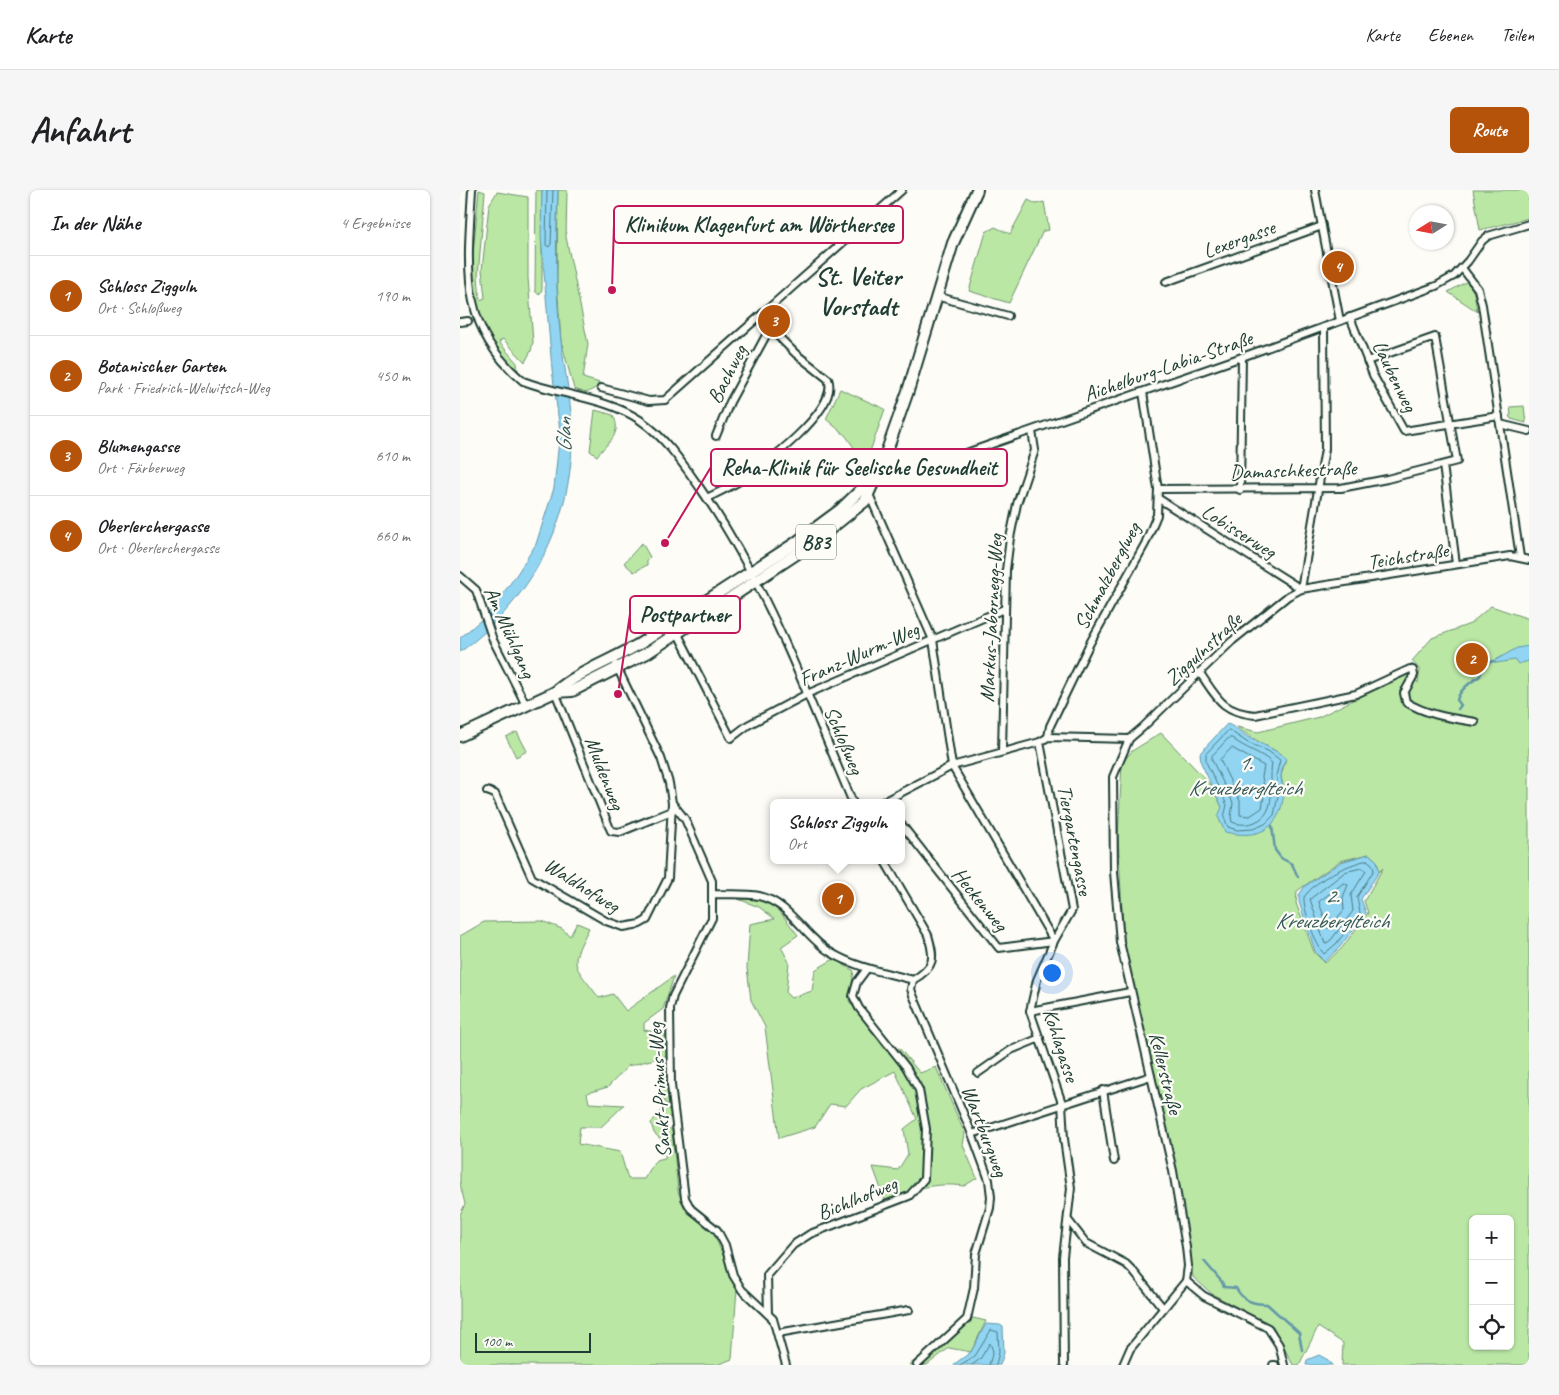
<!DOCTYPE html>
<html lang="de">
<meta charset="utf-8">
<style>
body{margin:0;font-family:Caveat,sans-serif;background:#f6f6f6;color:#202124}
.controls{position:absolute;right:15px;bottom:15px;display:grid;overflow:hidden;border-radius:8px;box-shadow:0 1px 4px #0004}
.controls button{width:45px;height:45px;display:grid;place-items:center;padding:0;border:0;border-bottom:1px solid #e0e0e0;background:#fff;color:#202124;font:25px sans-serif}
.compass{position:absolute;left:949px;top:15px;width:45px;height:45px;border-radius:50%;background:#fff;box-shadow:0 1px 4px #0004;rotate:259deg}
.scale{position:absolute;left:15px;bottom:12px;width:116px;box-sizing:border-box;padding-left:5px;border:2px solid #1f3d34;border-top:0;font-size:14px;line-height:18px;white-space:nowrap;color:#1f3d34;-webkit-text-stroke:4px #fdfcf7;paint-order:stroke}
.you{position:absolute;left:591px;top:782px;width:18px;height:18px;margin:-12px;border:4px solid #fff;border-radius:50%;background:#1a73e8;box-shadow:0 0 0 8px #1a73e833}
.badge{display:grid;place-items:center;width:32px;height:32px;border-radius:50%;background:#b45309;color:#fff;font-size:16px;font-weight:700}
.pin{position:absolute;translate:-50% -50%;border:2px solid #fff;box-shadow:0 1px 5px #0006}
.popup{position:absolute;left:310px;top:609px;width:135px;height:65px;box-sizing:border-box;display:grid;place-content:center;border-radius:8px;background:#fff;filter:drop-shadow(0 1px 4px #0005);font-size:16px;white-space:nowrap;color:#757577}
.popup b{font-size:19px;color:#202124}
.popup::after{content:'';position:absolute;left:50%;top:100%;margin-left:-10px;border:10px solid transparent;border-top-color:#fff}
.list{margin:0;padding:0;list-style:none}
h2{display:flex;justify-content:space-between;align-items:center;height:65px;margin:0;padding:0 20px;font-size:21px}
h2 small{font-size:16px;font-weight:400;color:#757577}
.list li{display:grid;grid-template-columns:32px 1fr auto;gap:15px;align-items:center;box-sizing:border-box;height:80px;padding:0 20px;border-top:1px solid #e0e0e0}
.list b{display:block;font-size:19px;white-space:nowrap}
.list p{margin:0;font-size:16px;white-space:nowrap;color:#757577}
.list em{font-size:16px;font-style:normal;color:#757577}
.icon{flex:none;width:28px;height:28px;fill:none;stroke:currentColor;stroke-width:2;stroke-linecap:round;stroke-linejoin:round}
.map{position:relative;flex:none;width:1069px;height:1175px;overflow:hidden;border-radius:8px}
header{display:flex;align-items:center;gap:30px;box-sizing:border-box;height:70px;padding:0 25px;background:#fff;border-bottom:1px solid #e0e0e0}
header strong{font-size:24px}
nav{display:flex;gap:28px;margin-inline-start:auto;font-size:18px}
.intro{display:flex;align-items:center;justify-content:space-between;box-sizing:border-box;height:120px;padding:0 30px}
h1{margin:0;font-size:35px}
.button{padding:12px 22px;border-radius:8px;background:#b45309;color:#fff;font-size:18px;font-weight:700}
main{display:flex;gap:30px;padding:0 30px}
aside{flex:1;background:#fff;border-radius:8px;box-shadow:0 1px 4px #0004}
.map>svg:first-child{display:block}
.green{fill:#bbe7a5;stroke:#6d926c;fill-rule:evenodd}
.water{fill:#91d5f3;stroke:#6398a7}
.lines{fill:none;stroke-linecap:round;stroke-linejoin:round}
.shore{stroke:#4d7a80;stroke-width:1}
.stream{stroke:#6398a7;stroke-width:2.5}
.street-casing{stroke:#1f3d34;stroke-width:10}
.primary-casing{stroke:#1f3d34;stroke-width:14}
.street{stroke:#fdfcf7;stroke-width:6}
.primary{stroke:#fdfcf7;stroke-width:10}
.labels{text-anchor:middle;stroke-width:4.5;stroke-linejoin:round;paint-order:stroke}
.shield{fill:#fdfcf7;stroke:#62766e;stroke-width:1}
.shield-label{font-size:20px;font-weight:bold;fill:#1f3d34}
.street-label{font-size:21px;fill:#1f3d34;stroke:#fdfcf7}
.water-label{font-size:22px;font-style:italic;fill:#365b5a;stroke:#fdfcf7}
.district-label{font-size:26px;font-weight:bold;fill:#1f3d34;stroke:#fdfcf7}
.leader{fill:none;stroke:#c2185b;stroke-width:2}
.callout-dot{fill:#c2185b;stroke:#fdfcf7;stroke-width:2}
.callout{fill:#fdfcf7;stroke:#c2185b;stroke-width:2}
.callout-label{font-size:22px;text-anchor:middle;font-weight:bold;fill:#1f3d34}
</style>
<header>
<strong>Karte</strong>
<nav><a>Karte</a><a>Ebenen</a><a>Teilen</a></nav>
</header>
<div class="intro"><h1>Anfahrt</h1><a class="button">Route</a></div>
<main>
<aside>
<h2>In der Nähe<small>4 Ergebnisse</small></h2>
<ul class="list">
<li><span class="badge">1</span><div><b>Schloss Zigguln</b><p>Ort · Schloßweg</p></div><em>190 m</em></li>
<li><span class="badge">2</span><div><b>Botanischer Garten</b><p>Park · Friedrich-Welwitsch-Weg</p></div><em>450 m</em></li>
<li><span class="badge">3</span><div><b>Blumengasse</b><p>Ort · Färberweg</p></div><em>610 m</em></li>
<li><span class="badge">4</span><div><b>Oberlerchergasse</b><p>Ort · Oberlerchergasse</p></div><em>660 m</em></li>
</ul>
</aside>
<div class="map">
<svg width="1069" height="1175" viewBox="0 0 1069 1175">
<rect width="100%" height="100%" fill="#fdfcf7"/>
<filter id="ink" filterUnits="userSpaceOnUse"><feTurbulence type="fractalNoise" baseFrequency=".02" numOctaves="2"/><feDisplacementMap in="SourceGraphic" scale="10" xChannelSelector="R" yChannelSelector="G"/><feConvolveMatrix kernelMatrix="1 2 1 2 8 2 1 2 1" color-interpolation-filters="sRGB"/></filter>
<g filter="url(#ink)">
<g class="green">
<path d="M19,0L25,2L18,86L20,110L25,108L22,80L29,15L37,2L68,7V88L73,152L71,161L65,172L43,149L39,152L57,173L58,181L33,156L20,131L11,85Z"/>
<path d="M76,0H82V100L79,105L75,101Z"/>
<path d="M98,0H107L106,47L128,154L123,188L143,194L126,203L114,199L101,151L97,91Z"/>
<path d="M1013,0H1069V28L1020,40Z"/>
<path d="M568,10L576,14L584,12L589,40L583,41L549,113L509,101L526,42L535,37L550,44Z"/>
<path d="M1006,92C1017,100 1014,113 1018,122L988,102Z"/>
<path d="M380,199L425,219L407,270L399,265L386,246L366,229Z"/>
<path d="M1064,216L1066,233L1051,229L1049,226L1051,225L1050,217Z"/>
<path d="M135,220L153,225C163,244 148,252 137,266L130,261Z"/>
<path d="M182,353L190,367L187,370V375L174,382L164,373Z"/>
<path d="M1031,416L1069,429V1175H882L883,1153L858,1137L839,1175H833L813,1136L752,1104L733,1087L716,977L664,755L658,647L662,573L672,561L701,543L751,595L762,617L824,601L821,586L826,568C810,556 792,550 777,537L798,542L859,527L951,481L958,493L960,480L952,471L972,448L1010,434ZM909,664L917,671L919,682L923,678L904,711L908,723L882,758L865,773L854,762L836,713L837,701L880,671ZM1013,1029H1050V1156H1013Z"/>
<path d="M57,542L67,561L56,567L46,547Z"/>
<path d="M278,709L305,710L316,717L338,745L321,757L329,772L326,803L331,808L352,801L355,780L374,769L394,781L389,811L427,862L439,858L460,883L476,877L505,944L503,955L517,988L504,996C473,992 455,999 425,1010L413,977L438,980L448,964L444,939L457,929L435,881L401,899L386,916L370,914L355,937L319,948L305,837L291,810L287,778L290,734L315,729L299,717Z"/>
<path d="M82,731L102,739L110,746L117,733L129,738C108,779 113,772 139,808L153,804L166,821L214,786L203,819L184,833V840L205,844L206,866L168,876L148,897L127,903L129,913L164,915L141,937H120L118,954L160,962L168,989H184L196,970L205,968L206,954L194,943L191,933L206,914L201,906L204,886L207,885L209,915L206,914L211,924L205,936L212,940L218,1001L225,1019L253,1042L277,1098L272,1169L257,1175H0V1025L5,1014L0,994V746L24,732Z"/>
<path d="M504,1126L526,1131L511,1162L489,1158L467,1175H449L475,1155Z"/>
</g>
<g class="water">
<path d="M82,0H98C96,51 95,101 101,151C105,183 112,214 112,245C113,332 70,412 0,462V448L29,423L57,384L76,354L94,298L100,241L92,179L81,46Z"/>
<path d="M1069,456V471L1058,474L1055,470L1036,473L1034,471L1057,458Z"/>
<path d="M767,534C777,537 782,544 791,549C804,555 814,559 826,568C824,574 821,581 821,587C821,592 824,597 824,602C821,639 799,650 765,642L758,627L762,617L741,573L740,563Z"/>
<path d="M909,664L917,671L919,682L901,709L906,723L880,757L864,772L855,761L839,712V705L845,696L881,672Z"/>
<path d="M526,1134L540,1135L543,1137L544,1163L540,1175H493L511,1162Z"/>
<path d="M859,1165L868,1170L873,1175H846L847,1170Z"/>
</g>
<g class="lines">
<g class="shore">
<path d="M87,0L86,55L89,57L91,54L93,0"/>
<path d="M769,540L788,553L808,561L820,570L816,586L819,601L814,625L805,634L793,639L777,640L768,637L764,627L767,615L746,572V564Z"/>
<path d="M769,548H772C785,559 801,562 812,573C808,593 819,622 795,632C788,635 779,635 772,632L771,627L773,613L752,570V566Z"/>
<path d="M772,558L804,576L802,587L805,601L802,618L790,626L780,625V611L760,570Z"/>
<path d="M907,670L912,674L914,680L897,707L900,723L876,754L864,764C856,756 843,719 844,707C858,688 884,676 907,670Z"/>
<path d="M903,678L906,681L891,705L893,721L871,750L865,754L850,709L885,682Z"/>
<path d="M884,693L888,695L883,707L884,720L868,739L859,712Z"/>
<path d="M500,1175L515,1166L531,1140L538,1142L539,1162L536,1175"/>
<path d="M512,1175L520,1169L530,1153L533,1161L529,1175"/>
</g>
<g class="stream">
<path d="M998,519L1001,515L997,510C1000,499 1011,492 1020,486C1023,479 1024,473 1034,471"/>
<path d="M812,636L815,660L821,668L832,674L838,687"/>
<path d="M744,1071L762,1092L764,1097L776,1098C783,1111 793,1114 807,1114L839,1143L842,1160"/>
</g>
<g class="street-casing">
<g id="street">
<path d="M12,0C7,82 0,138 63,191C100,205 147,208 180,230C205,247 223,274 240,298C307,394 347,505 393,613"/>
<path d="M855,0L880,131"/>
<path d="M1002,78L1018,99L1022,115L1060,367"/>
<path d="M706,92L862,36"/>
<path d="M476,106L548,126"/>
<path d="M890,127L913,185L944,241L1039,226"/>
<path d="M0,132L8,131"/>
<path d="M141,198L189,211L205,210L442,0"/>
<path d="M1040,234L1069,241"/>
<path d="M256,246L270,212L310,138"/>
<path d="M983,275L996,374"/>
<path d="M419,282L432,286L443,285L782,167L976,96L994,86L1008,71L1022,51L1028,46L1069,34"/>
<path d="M698,299L881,298L927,289L997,271L975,147L907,171"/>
<path d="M780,300L782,167"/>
<path d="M408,302L473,450L492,576L594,751L577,790L570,821L602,913L604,949L611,998L603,1067L604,1175"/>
<path d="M247,308C257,303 268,298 278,292C301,278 381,219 368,189L336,164L299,127"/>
<path d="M699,309L841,399"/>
<path d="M0,386L16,400L33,450L66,515"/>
<path d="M841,399L865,259L864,137"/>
<path d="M216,440L271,548L288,535L347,504L544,419"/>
<path d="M156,475L201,568L209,593L212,613L225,629L252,691V728L213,806L210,818L211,895L225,1008L231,1019L257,1040L265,1055L273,1085L282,1100L313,1129L326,1175"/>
<path d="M740,483C757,508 762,522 795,525L896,504L950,479L953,480L954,485L944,503L946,512C967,525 991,528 1015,532"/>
<path d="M95,502L151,641L160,642L212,621"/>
<path d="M588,547L590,536L630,453L685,354L697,325L698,299L683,202"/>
<path d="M669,549L653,587L654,682L660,752L713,981L726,1057L728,1076L726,1091"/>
<path d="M542,561L546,380L550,348L557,314L575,260L572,241"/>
<path d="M27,601L35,604L72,688L146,731L163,737L180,734L187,730L208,688L212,613"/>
<path d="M421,613L492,576L580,552L588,547L669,549L682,538L772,451L828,406L841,399L1050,366L1069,370"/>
<path d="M442,635L539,758L594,751L612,720L580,552"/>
<path d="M253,704C268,705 285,703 299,706C330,713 345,747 370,762C396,778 424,782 453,790C475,777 475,769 468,745L424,670"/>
<path d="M453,790L451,799L453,805L512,944L529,990L531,1007L530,1018L516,1064L514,1098L507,1129L457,1175"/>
<path d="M570,821L670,802"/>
<path d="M518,883L551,860L580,848"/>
<path d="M643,900L654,971"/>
<path d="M512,944L691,886"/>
<path d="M608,1030L626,1053L666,1074L673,1081L703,1118"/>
<path d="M726,1091L744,1106L808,1138L819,1155L824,1175"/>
<path d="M308,1124L307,1085L333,1055L350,1044L449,1006L464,989L466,939L459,900L446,877L399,818L393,806L397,792L406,780"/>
<path d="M318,1143L449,1120"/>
<path d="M663,1175L670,1159L726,1091"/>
<path d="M813,1175H815"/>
</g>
</g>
<g class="primary-casing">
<g id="primary">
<path d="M95,502L112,501L187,463L350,355L405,311L424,269L448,201L493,53L517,0"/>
<path d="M0,546L95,502C119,481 153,470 181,453L334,354L380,320L414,287"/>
</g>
</g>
<use href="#street" class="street"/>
<use href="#primary" class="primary"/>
</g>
</g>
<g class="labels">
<rect class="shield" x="336" y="334.5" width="40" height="35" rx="4"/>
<g class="shield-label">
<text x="356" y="359">B83</text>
</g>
<g class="street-label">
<text transform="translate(779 49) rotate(-20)" y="7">Lexergasse</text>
<text transform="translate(708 176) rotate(-19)" y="7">Aichelburg-Labia-Straße</text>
<text transform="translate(267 184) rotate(-63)" y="7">Bachweg</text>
<text transform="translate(935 186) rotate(64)" y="7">Laubenweg</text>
<text transform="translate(833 280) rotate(-2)" y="7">Damaschkestraße</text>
<text transform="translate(779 341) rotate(32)" y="7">Lobisserweg</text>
<text transform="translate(948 366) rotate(-9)" y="7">Teichstraße</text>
<text transform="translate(647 386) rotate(-62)" y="7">Schmalzberglweg</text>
<text transform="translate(531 428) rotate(-87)" y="7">Markus-Jabornegg-Weg</text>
<text transform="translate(50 442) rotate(66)" y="7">Am Mühlgang</text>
<text transform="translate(743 459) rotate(-43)" y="7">Ziggulnstraße</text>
<text transform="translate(399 464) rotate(-24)" y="7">Franz-Wurm-Weg</text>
<text transform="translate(384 550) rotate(67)" y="7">Schloßweg</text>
<text transform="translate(145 583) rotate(69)" y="7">Muldenweg</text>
<text transform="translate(615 650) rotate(79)" y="7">Tiergartengasse</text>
<text transform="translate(122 695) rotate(32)" y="7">Waldhofweg</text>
<text transform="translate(520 709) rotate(51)" y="7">Heckenweg</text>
<text transform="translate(601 855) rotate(72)" y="7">Kohlagasse</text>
<text transform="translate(706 883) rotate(76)" y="7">Kellerstraße</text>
<text transform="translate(199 900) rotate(-94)" y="7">Sankt-Primus-Weg</text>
<text transform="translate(525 941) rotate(69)" y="7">Wartburgweg</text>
<text transform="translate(397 1008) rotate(-22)" y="7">Bichlhofweg</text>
</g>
<g class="water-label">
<text transform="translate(103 245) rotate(-89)" y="8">Glan</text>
<text x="785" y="580">1.<tspan x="785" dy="25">Kreuzberglteich</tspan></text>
<text x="872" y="713">2.<tspan x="872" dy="25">Kreuzberglteich</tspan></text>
</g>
<g class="district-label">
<text x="398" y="95">St. Veiter<tspan x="398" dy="30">Vorstadt</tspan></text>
</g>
</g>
<path class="leader" d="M152 100L154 34M205 353L251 277M158 504L170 424"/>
<g class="callout-dot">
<circle cx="152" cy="100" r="5"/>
<circle cx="205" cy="353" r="5"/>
<circle cx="158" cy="504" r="5"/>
</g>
<g class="callout">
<rect x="154" y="16" width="289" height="37" rx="5"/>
<rect x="251" y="259" width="296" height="37" rx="5"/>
<rect x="170" y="406" width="110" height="37" rx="5"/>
</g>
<g class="callout-label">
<text x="299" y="42">Klinikum Klagenfurt am Wörthersee</text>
<text x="399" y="285">Reha-Klinik für Seelische Gesundheit</text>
<text x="225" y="432">Postpartner</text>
</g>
</svg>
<div class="controls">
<button>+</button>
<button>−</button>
<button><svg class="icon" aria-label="locate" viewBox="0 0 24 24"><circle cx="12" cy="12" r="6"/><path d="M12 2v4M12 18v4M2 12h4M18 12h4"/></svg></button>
</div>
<svg class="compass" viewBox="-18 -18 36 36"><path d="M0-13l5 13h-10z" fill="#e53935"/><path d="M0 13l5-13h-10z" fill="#757577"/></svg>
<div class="scale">100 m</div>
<div class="you"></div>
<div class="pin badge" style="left:378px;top:709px">1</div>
<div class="popup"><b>Schloss Zigguln</b>Ort</div>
<div class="pin badge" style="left:1012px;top:469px">2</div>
<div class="pin badge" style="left:314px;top:131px">3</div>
<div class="pin badge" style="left:878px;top:77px">4</div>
</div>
</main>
